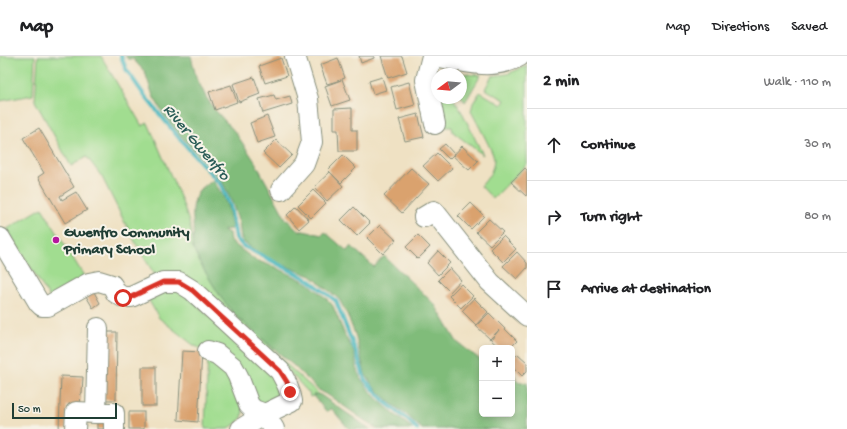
<!DOCTYPE html>
<meta charset="utf-8">
<style>
body{margin:0;font-family:"Gochi Hand",sans-serif;background:#f2f2f2;color:#202124}
.controls{position:absolute;right:12px;bottom:12px;display:grid;overflow:hidden;border-radius:6px;box-shadow:0 2px 6px #0003}
.controls button{width:36px;height:36px;display:grid;place-items:center;padding:0;border:0;border-bottom:1px solid #e0e0e0;background:#fff;color:#202124;font:20px sans-serif}
.compass{position:absolute;left:431px;top:12px;width:36px;height:36px;border-radius:50%;background:#fff;box-shadow:0 2px 6px #0003;rotate:254deg}
.scale{position:absolute;left:12px;bottom:10px;width:105px;box-sizing:border-box;padding-left:4px;border:2px solid #1f3d34;border-top:0;font-size:11px;line-height:14px;white-space:nowrap;color:#1f3d34;-webkit-text-stroke:3px #f7f3e8;paint-order:stroke}
.stop{position:absolute;width:12px;height:12px;margin:-9px;border:3px solid #d93025;border-radius:50%;background:#fff}
.stop.end{background:#d93025;border-color:#fff;box-shadow:0 1px 4px #0008}
.list{margin:0;padding:0;list-style:none}
h2{display:flex;justify-content:space-between;align-items:center;height:52px;margin:0;padding:0 16px;font-size:17px}
h2 small{font-size:13px;font-weight:400;color:#757577}
.list li{display:grid;grid-template-columns:26px 1fr auto;gap:12px;align-items:center;box-sizing:border-box;height:72px;padding:0 16px;border-top:1px solid #e0e0e0}
.list b{display:block;font-size:15px;white-space:nowrap}
.list em{font-size:13px;font-style:normal;color:#757577}
.icon{flex:none;width:22px;height:22px;fill:none;stroke:currentColor;stroke-width:2;stroke-linecap:round;stroke-linejoin:round}
.map{position:relative;flex:none;width:527px;height:373px;overflow:hidden}
header{display:flex;align-items:center;gap:24px;box-sizing:border-box;height:56px;padding:0 20px;background:#fff;border-bottom:1px solid #e0e0e0}
header strong{font-size:19px}
nav{display:flex;gap:22px;margin-inline-start:auto;font-size:14px}
main{display:flex}
aside{flex:1;background:#fff}
.map>svg:first-child{display:block}
.green{fill:#a1dd90;stroke:#608d62}
.forest{fill:#80bc7a;stroke:#507c57}
.lines{fill:none;stroke-linecap:round;stroke-linejoin:round}
.stream{stroke:#49b8c0;stroke-width:4}
.building{fill:#daa26e}
.minor-casing{stroke:#878f7c;stroke-width:22}
.minor{stroke:#fff;stroke-width:20}
.route{stroke:#d93025;stroke-width:5}
.poi-dot{fill:#b5179e;stroke:#f7f3e8;stroke-width:1.5}
.labels{text-anchor:middle;stroke-width:4;stroke-linejoin:round;paint-order:stroke}
.poi-label{font-size:15px;font-weight:bold;fill:#1f3d34;stroke:#f7f3e8;text-anchor:start}
.water-label{font-size:16px;font-style:italic;fill:#2a5c57;stroke:#f7f3e8}
</style>
<header>
<strong>Map</strong>
<nav><a>Map</a><a>Directions</a><a>Saved</a></nav>
</header>
<main>
<div class="map">
<svg width="527" height="373" viewBox="0 0 527 373">
<rect width="100%" height="100%" fill="#f7f3e8"/>
<filter id="ink" filterUnits="userSpaceOnUse"><feTurbulence type="fractalNoise" baseFrequency=".025" numOctaves="2"/><feDisplacementMap in="SourceGraphic" scale="8" xChannelSelector="R" yChannelSelector="G"/><feConvolveMatrix kernelMatrix="1 2 1 2 8 2 1 2 1" color-interpolation-filters="sRGB"/></filter>
<filter id="wash" filterUnits="userSpaceOnUse"><feTurbulence type="fractalNoise" baseFrequency=".012" numOctaves="4" result="noise"/><feDisplacementMap in="SourceGraphic" scale="16" xChannelSelector="R" yChannelSelector="G"/><feGaussianBlur stdDeviation="0.9" result="paint"/><feColorMatrix in="noise" values="0 0 0 0 0 0 0 0 0 0 0 0 0 0 0 0 0 1.4 0 .05"/><feComposite in="paint" operator="in"/></filter>
<g filter="url(#wash)">
<rect width="100%" height="100%" fill="#efe1c3"/>
<g class="green">
<path d="M0,0H35L33,39L0,45Z"/>
<path d="M38,0H101L142,70L148,67L181,143L189,166L193,184L201,209L222,243L238,261L264,284L285,307L319,338L313,339V340L310,341L309,337L283,309L155,219L140,195L125,167L102,121L87,101L71,110L35,45Z"/>
<path d="M527,10V108L493,143L481,130C488,122 494,114 494,103C494,97 475,63 471,55L473,47L480,36L502,49L505,44L485,33L492,20L507,18Z"/>
<path d="M448,13C459,17 469,19 481,19L465,46L461,40V18H446L443,15Z"/>
<path d="M435,25H437V42H453L463,58L483,99L453,76L452,71H446L440,67Z"/>
<path d="M42,152L84,220L49,241L7,173Z"/>
<path d="M176,232L274,315L282,339L267,348L257,346L199,292L192,288L159,262L147,241Z"/>
<path d="M208,297L224,305L243,355L242,362L235,368L228,373H205Z"/>
</g>
<g class="forest">
<path d="M125,0H191L196,21L206,41L215,54L235,76L254,104L286,163L298,174L322,179L325,176L347,195L351,190L374,211L384,200L435,249L457,286L482,305V358H512V319L515,320L516,325L527,327V373H422L407,359L389,346L373,330L365,318L355,278L347,258L339,243L311,220L268,203L243,186L241,182L239,167L233,149L223,127L210,111L180,79L165,60L153,40L145,16L133,3H128Z"/>
<path d="M213,124L223,140L228,152L232,171L231,173L223,174L229,177L230,185L255,204L275,211L308,227L328,244L333,250L346,282L353,293L356,305V312L361,323L375,341L395,359L413,373H377L328,339L317,333L308,323L304,320L293,309L237,261L222,243L201,209L192,190C197,171 186,147 202,132C205,129 210,127 213,124Z"/>
<path d="M319,338L370,373H349L331,352L327,356L313,340V339Z"/>
</g>
<g class="lines">
<path class="stream" d="M121,0L126,13L144,39L179,82L221,129L230,150L236,182L243,190L309,224L336,245L356,296L365,324L385,346L409,365L417,373"/>
</g>
<g id="blocks">
<g class="building">
<path d="M359,0H374V2L361,7Z"/>
<path d="M381,0H402L407,16L388,22Z"/>
<path d="M281,2L287,20L265,27L259,10Z"/>
<path d="M338,2L345,22L342,23L350,44L332,50L325,30L341,24L327,28L320,9Z"/>
<path d="M254,21L260,38L239,46L233,28Z"/>
<path d="M382,21L386,34L373,38L369,25Z"/>
<path d="M409,26L415,49L397,54L391,31Z"/>
<path d="M231,29L237,46L215,54L209,36Z"/>
<path d="M274,39L276,44L290,40L292,48L263,57L259,43Z"/>
<path d="M352,52V74H357V95H339L338,74H334V53Z"/>
<path d="M418,58L424,81L405,85L399,63Z"/>
<path d="M267,60L275,81L257,87L250,67Z"/>
<path d="M39,72L74,131L60,140L62,144L76,136L87,154L65,167L38,121L44,117L23,82Z"/>
<path d="M276,84L292,99L279,112L263,97Z"/>
<path d="M445,88L454,98L449,103L439,93Z"/>
<path d="M462,90L478,105L469,114L453,100Z"/>
<path d="M437,97L452,112L438,125L423,110Z"/>
<path d="M343,99L356,112L341,127L328,114Z"/>
<path d="M411,112L429,128L402,157L384,140Z"/>
<path d="M525,112L527,114V138L526,140L511,126Z"/>
<path d="M330,116L343,130L327,145L314,131Z"/>
<path d="M313,134L326,147L311,162L298,149Z"/>
<path d="M471,147L484,160L471,173L458,160Z"/>
<path d="M296,150L309,164L299,173L287,159Z"/>
<path d="M354,151L370,167L357,180L341,164Z"/>
<path d="M489,163L503,176L490,189L476,176Z"/>
<path d="M380,169L396,184L383,198L367,182Z"/>
<path d="M418,179L430,191L418,203L406,191Z"/>
<path d="M503,180L516,193L503,206L490,193Z"/>
<path d="M438,195L450,207L438,219L427,207Z"/>
<path d="M517,196L527,207V212L517,223L503,210Z"/>
<path d="M450,212L461,224L450,236L438,224Z"/>
<path d="M461,228L473,240L461,252L449,240Z"/>
<path d="M94,236L100,247L93,252L86,240Z"/>
<path d="M474,242L488,256L476,269L462,255Z"/>
<path d="M489,257L517,285L510,292H500L491,284L499,274L490,283L476,270Z"/>
<path d="M104,276H117L116,344H104Z"/>
<path d="M182,295L202,296L198,366L178,364Z"/>
<path d="M518,298L527,306V315L522,320L512,310V304Z"/>
<rect x="142" y="311" width="14" height="39"/>
<path d="M61,320L83,321L82,337H81L80,350H67L66,373H59Z"/>
<rect x="129" y="356" width="15" height="17"/>
<rect x="97" y="362" width="11" height="11"/>
</g>
</g>
</g>
<g filter="url(#ink)">
<use href="#blocks" fill-opacity="0" stroke="#878f7c" stroke-width="1"/>
<g class="lines">
<g class="minor-casing">
<g id="minor">
<path d="M432,0L426,24L435,68"/>
<path d="M436,0C463,6 494,15 520,0"/>
<path d="M281,134L304,108L312,86L308,43L295,0"/>
<path d="M424,161L434,155L490,226L527,260"/>
<path d="M0,182L39,247L42,250H48L89,227L99,225L112,229L116,237L123,241H131L163,226H179L192,234L280,315C286,326 290,333 292,345L265,358L241,373"/>
<path d="M98,272L96,357H114V373"/>
<path d="M208,295L217,298L233,311L238,320L249,349L254,354L265,358L274,373"/>
<path d="M75,373L76,356L96,357"/>
</g>
</g>
<use href="#minor" class="minor"/>
</g>
</g>
<g class="lines" filter="url(#ink)">
<path class="route" d="M123,242L131,241L163,226H179L192,234L280,315L287,326L290,336"/>
</g>
<circle class="poi-dot" cx="56" cy="184" r="4"/>
<g class="labels">
<g class="poi-label">
<text x="64" y="180">Gwenfro Community<tspan x="64" dy="17">Primary School</tspan></text>
</g>
<g class="water-label">
<text transform="translate(198 85) rotate(50)" y="6">River Gwenfro</text>
</g>
</g>
</svg>
<div class="controls">
<button>+</button>
<button>−</button>
</div>
<svg class="compass" viewBox="-18 -18 36 36"><path d="M0-13l5 13h-10z" fill="#e53935"/><path d="M0 13l5-13h-10z" fill="#757577"/></svg>
<div class="scale">50 m</div>
<div class="stop" style="left:123px;top:242px"></div>
<div class="stop end" style="left:290px;top:336px"></div>
</div>
<aside>
<h2>2 min<small>Walk · 110 m</small></h2>
<ul class="list">
<li><svg class="icon" aria-label="ahead" viewBox="0 0 24 24"><path d="M12 20V5M6 11l6-6 6 6"/></svg><div><b>Continue</b></div><em>30 m</em></li>
<li><svg class="icon" aria-label="right" viewBox="0 0 24 24"><path d="M7 20v-9h11M14 6l5 5-5 5"/></svg><div><b>Turn right</b></div><em>80 m</em></li>
<li><svg class="icon" aria-label="arrive" viewBox="0 0 24 24"><path d="M6 21V4h12l-3 4 3 4H6"/></svg><div><b>Arrive at destination</b></div></li>
</ul>
</aside>
</main>
